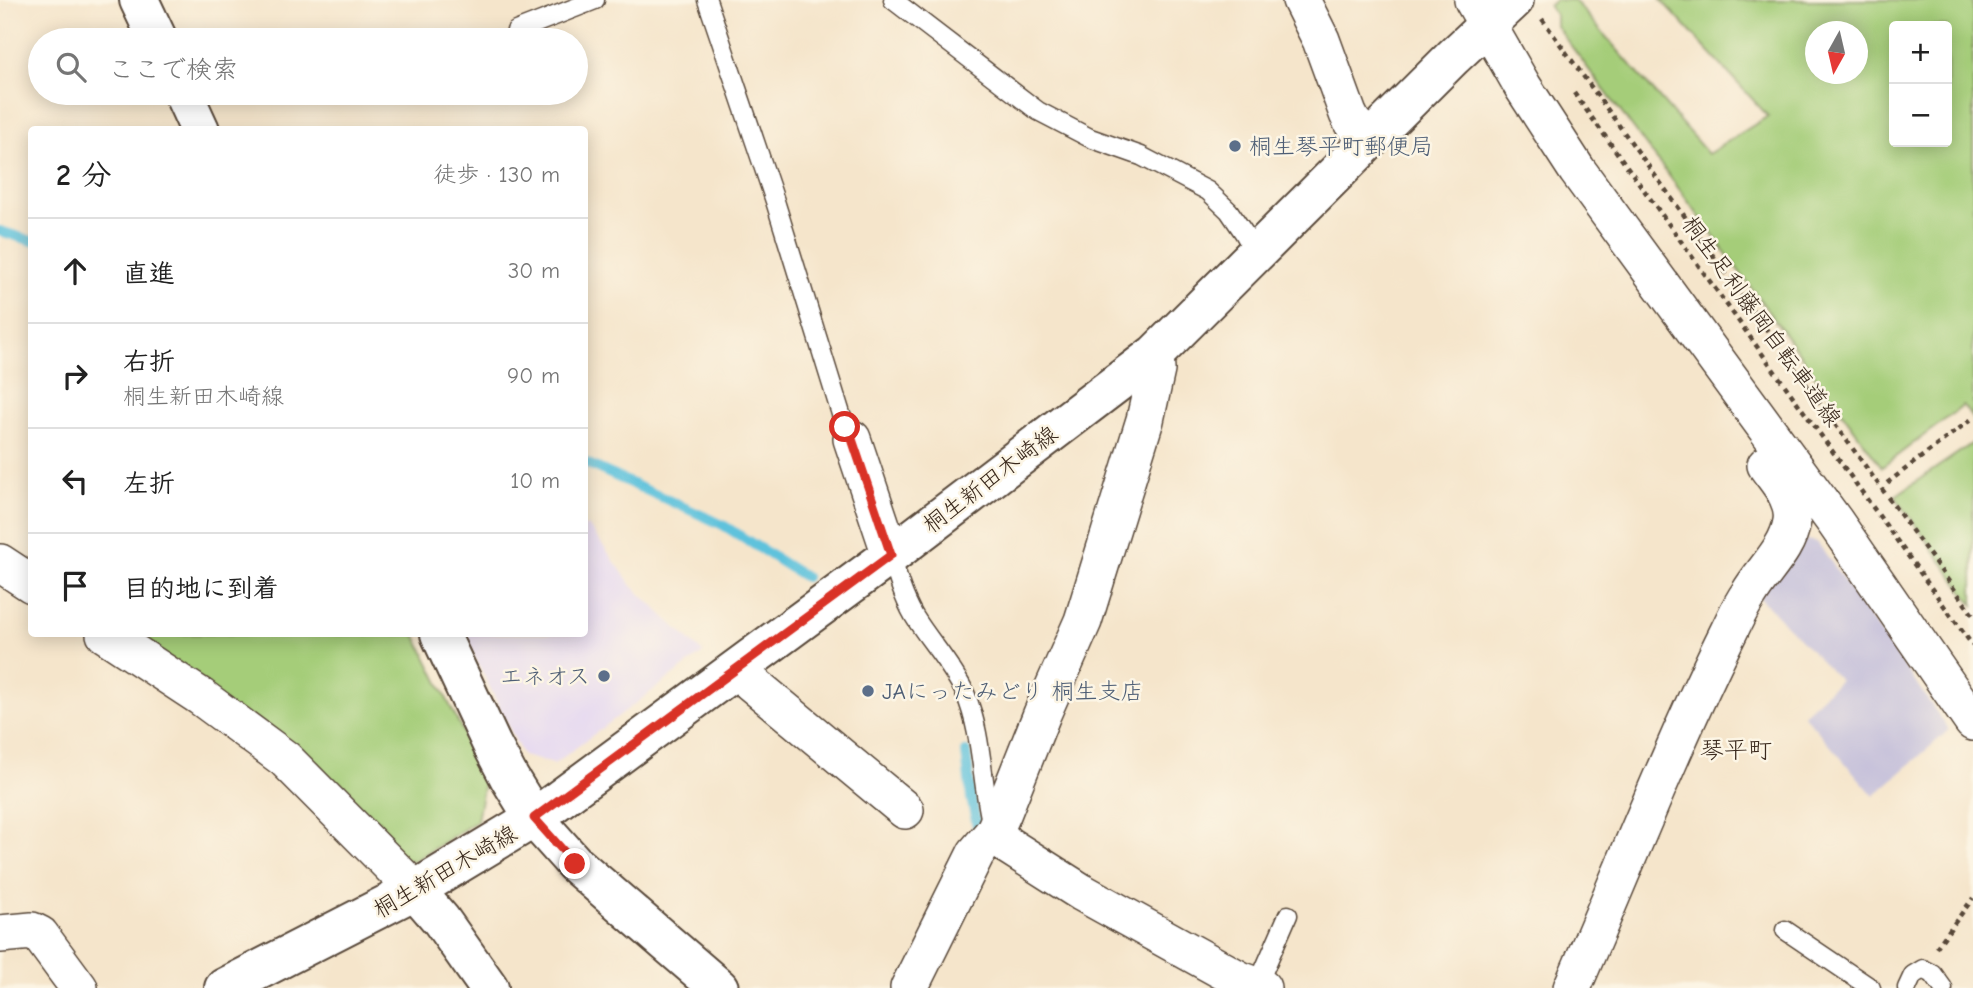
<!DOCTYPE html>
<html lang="ja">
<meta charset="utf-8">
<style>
body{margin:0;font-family:"Comic Neue","Klee One",sans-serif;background:#f6f6f6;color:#222}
.controls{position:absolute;right:21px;top:21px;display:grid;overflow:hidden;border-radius:7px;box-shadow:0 4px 18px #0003}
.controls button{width:63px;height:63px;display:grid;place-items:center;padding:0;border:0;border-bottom:2px solid #e0e0e0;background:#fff;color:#222;font:35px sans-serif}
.compass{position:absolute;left:1805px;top:21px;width:63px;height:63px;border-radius:50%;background:#fff;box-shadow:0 4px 18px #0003;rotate:188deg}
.stop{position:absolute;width:21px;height:21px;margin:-16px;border:5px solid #d93025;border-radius:50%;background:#fff}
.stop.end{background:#d93025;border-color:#fff;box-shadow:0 2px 7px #0008}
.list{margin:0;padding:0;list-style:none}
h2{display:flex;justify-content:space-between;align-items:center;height:91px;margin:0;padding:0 28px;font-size:30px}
h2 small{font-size:23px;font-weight:400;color:#767676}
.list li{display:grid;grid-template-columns:46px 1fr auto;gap:21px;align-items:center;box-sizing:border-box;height:105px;padding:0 28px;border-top:2px solid #e0e0e0}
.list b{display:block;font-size:26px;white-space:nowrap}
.list p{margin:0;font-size:23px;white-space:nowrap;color:#767676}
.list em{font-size:23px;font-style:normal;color:#767676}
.icon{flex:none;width:38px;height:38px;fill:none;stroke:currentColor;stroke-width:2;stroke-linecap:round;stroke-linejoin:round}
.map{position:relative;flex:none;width:1973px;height:988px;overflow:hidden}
.search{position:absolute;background:#fff;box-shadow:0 4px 18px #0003;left:28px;top:28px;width:560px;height:77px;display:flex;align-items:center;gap:18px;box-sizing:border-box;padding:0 24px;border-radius:38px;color:#767676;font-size:26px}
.panel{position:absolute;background:#fff;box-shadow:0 4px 18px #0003;left:28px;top:126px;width:560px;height:511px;border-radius:7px}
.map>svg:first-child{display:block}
.built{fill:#e2d4f3}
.industrial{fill:#c5c0da}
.green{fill:#a5cd79;stroke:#707c4c;stroke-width:2;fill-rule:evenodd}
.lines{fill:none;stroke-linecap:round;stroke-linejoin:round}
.stream{stroke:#5ec2dc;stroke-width:10}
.service-casing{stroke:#574638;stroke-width:21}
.minor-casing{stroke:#574638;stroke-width:40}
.tertiary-casing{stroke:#574638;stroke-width:42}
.secondary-casing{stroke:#574638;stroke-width:42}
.path{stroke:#574638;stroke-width:4.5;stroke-dasharray:5 5;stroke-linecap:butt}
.service{stroke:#fff;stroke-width:18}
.minor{stroke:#fff;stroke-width:37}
.tertiary{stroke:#fff;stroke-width:38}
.secondary{stroke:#fff;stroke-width:38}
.route{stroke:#d93025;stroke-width:9}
.service-dot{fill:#5c6f8a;stroke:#fcf5e5;stroke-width:2.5}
.labels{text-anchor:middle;stroke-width:5;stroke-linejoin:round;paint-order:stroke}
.service-label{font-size:23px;fill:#4e5e75;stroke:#fcf5e5;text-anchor:start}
.street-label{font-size:23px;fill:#3b2a1e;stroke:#fcf5e5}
.neighbourhood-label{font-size:24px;fill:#3b2a1e;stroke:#fcf5e5}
</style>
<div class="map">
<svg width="1973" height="988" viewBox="0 0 1973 988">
<rect width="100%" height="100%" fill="#fcf5e5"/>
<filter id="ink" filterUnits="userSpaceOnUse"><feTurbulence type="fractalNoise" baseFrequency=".0143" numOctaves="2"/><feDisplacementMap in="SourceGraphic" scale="14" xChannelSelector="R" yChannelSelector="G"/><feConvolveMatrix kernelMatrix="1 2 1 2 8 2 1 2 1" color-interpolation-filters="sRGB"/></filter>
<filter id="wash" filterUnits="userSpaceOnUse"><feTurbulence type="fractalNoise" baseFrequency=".00686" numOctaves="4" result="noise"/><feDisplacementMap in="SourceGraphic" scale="28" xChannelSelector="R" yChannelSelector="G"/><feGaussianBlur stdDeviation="1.57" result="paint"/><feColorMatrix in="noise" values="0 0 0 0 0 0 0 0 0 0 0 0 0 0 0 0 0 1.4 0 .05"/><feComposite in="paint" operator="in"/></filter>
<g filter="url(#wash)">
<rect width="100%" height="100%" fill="#f5e5cb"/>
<path class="built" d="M588,525L633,587L703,653L554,764L523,756L464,634H584V527Z"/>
<path class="industrial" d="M1805,540L1817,542L1949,730L1874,796L1803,714L1840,680L1758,596Z"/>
<g class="green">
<path d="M1556,0H1574L1708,154L1768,116L1661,0H1973V418L1963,406L1882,467L1679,189L1556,26V16L1549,6ZM1894,26H1947V142H1894ZM1815,32H1857V74H1815Z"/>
<path d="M1973,443V605L1895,496Z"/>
<path d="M150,634H415L485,777L477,821L414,861L399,858L139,651Z"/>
</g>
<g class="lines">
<g class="stream">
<path d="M0,231L32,241"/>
<path d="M584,462L723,525L805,577"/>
<path d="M966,752L971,798L977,826"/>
</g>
</g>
</g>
<g filter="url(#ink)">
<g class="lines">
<g class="service-casing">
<g id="service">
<path d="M707,0L775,201L845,427L852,439"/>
<path d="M893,0L1038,111L1090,138L1141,156L1208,191L1229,211L1244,233L1256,254"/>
<path d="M516,31L595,0"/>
<path d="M891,555C897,576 903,597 914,616C930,642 952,665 965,693C983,735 981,782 992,826"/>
<path d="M1785,930L1871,988"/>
<path d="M1257,986L1288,915"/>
<path d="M1907,988L1913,975L1923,969L1933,974L1943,988"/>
</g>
</g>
<g class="minor-casing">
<g id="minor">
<path d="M1301,0L1321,40L1348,114L1352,122L1370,141"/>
<path d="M1473,0L1523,87L1577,170L1835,522L1973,722"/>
<path d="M852,439L891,555"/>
<path d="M0,563L32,584"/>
<path d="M105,634L201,697L285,759L415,890"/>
<path d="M736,670L905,810"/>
<path d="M994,832L1007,845L1081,892L1240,980L1262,988"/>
<path d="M0,934L32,931L40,935L79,988"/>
<path d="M909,988L976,853L994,832L1003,812L1042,714L1083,621L1145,420L1156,370L1155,354"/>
<path d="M1572,988C1624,869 1671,748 1729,631C1735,619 1741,605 1749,594C1763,570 1788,549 1792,521C1795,499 1778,482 1766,465"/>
</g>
</g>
<g class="tertiary-casing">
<g id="tertiary">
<path d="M139,0L158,40"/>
<path d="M183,93L200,130"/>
<path d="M440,634L492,745L510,779L534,818L575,864L719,988"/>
<path d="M415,890L441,920L489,988"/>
</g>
</g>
<g class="secondary-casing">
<path id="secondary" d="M224,988L415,890L534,818L891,555L1155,354L1453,57L1514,0"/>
</g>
<g class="path">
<path d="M1542,19L1973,615"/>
<path d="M1574,93L1973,646"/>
<path d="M1887,483L1973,418"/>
<path d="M1936,948L1973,898"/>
</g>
<use href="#service" class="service"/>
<use href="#minor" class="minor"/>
<use href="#tertiary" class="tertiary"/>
<use href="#secondary" class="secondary"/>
</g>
</g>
<g class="lines" filter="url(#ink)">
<path class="route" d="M575,864L534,818L891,555L852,439L845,427"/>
</g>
<g class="service-dot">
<circle cx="1235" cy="146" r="7"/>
<circle cx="604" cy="676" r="7"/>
<circle cx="868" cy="691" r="7"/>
</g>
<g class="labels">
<g class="service-label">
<text x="1249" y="154">桐生琴平町郵便局</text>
<text x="590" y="684" text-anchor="end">エネオス</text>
<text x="882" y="699">JAにったみどり 桐生支店</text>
</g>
<g class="street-label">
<text transform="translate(1762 321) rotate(54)" y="8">桐生足利藤岡自転車道線</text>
<text transform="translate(990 479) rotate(-37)" y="8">桐生新田木崎線</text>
<text transform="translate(445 871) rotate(-30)" y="8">桐生新田木崎線</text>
</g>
<g class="neighbourhood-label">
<text x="1736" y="758">琴平町</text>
</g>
</g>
</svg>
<div class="controls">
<button>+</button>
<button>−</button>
</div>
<svg class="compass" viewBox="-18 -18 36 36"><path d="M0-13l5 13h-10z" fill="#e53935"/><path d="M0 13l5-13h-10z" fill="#767676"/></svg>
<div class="stop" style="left:845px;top:427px"></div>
<div class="stop end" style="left:575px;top:864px"></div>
<div class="search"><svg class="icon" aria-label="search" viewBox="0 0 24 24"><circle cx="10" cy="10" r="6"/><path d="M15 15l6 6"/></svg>ここで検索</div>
<section class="panel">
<h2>2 分<small>徒歩 · 130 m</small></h2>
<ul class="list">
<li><svg class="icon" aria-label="ahead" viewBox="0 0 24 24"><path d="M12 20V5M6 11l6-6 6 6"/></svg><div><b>直進</b></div><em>30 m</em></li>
<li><svg class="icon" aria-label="right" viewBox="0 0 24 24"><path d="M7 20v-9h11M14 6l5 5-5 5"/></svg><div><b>右折</b><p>桐生新田木崎線</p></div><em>90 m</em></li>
<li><svg class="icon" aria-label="left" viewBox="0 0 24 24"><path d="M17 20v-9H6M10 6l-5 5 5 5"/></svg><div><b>左折</b></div><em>10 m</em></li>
<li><svg class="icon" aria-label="arrive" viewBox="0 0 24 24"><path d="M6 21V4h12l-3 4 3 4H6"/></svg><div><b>目的地に到着</b></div></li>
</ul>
</section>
</div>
